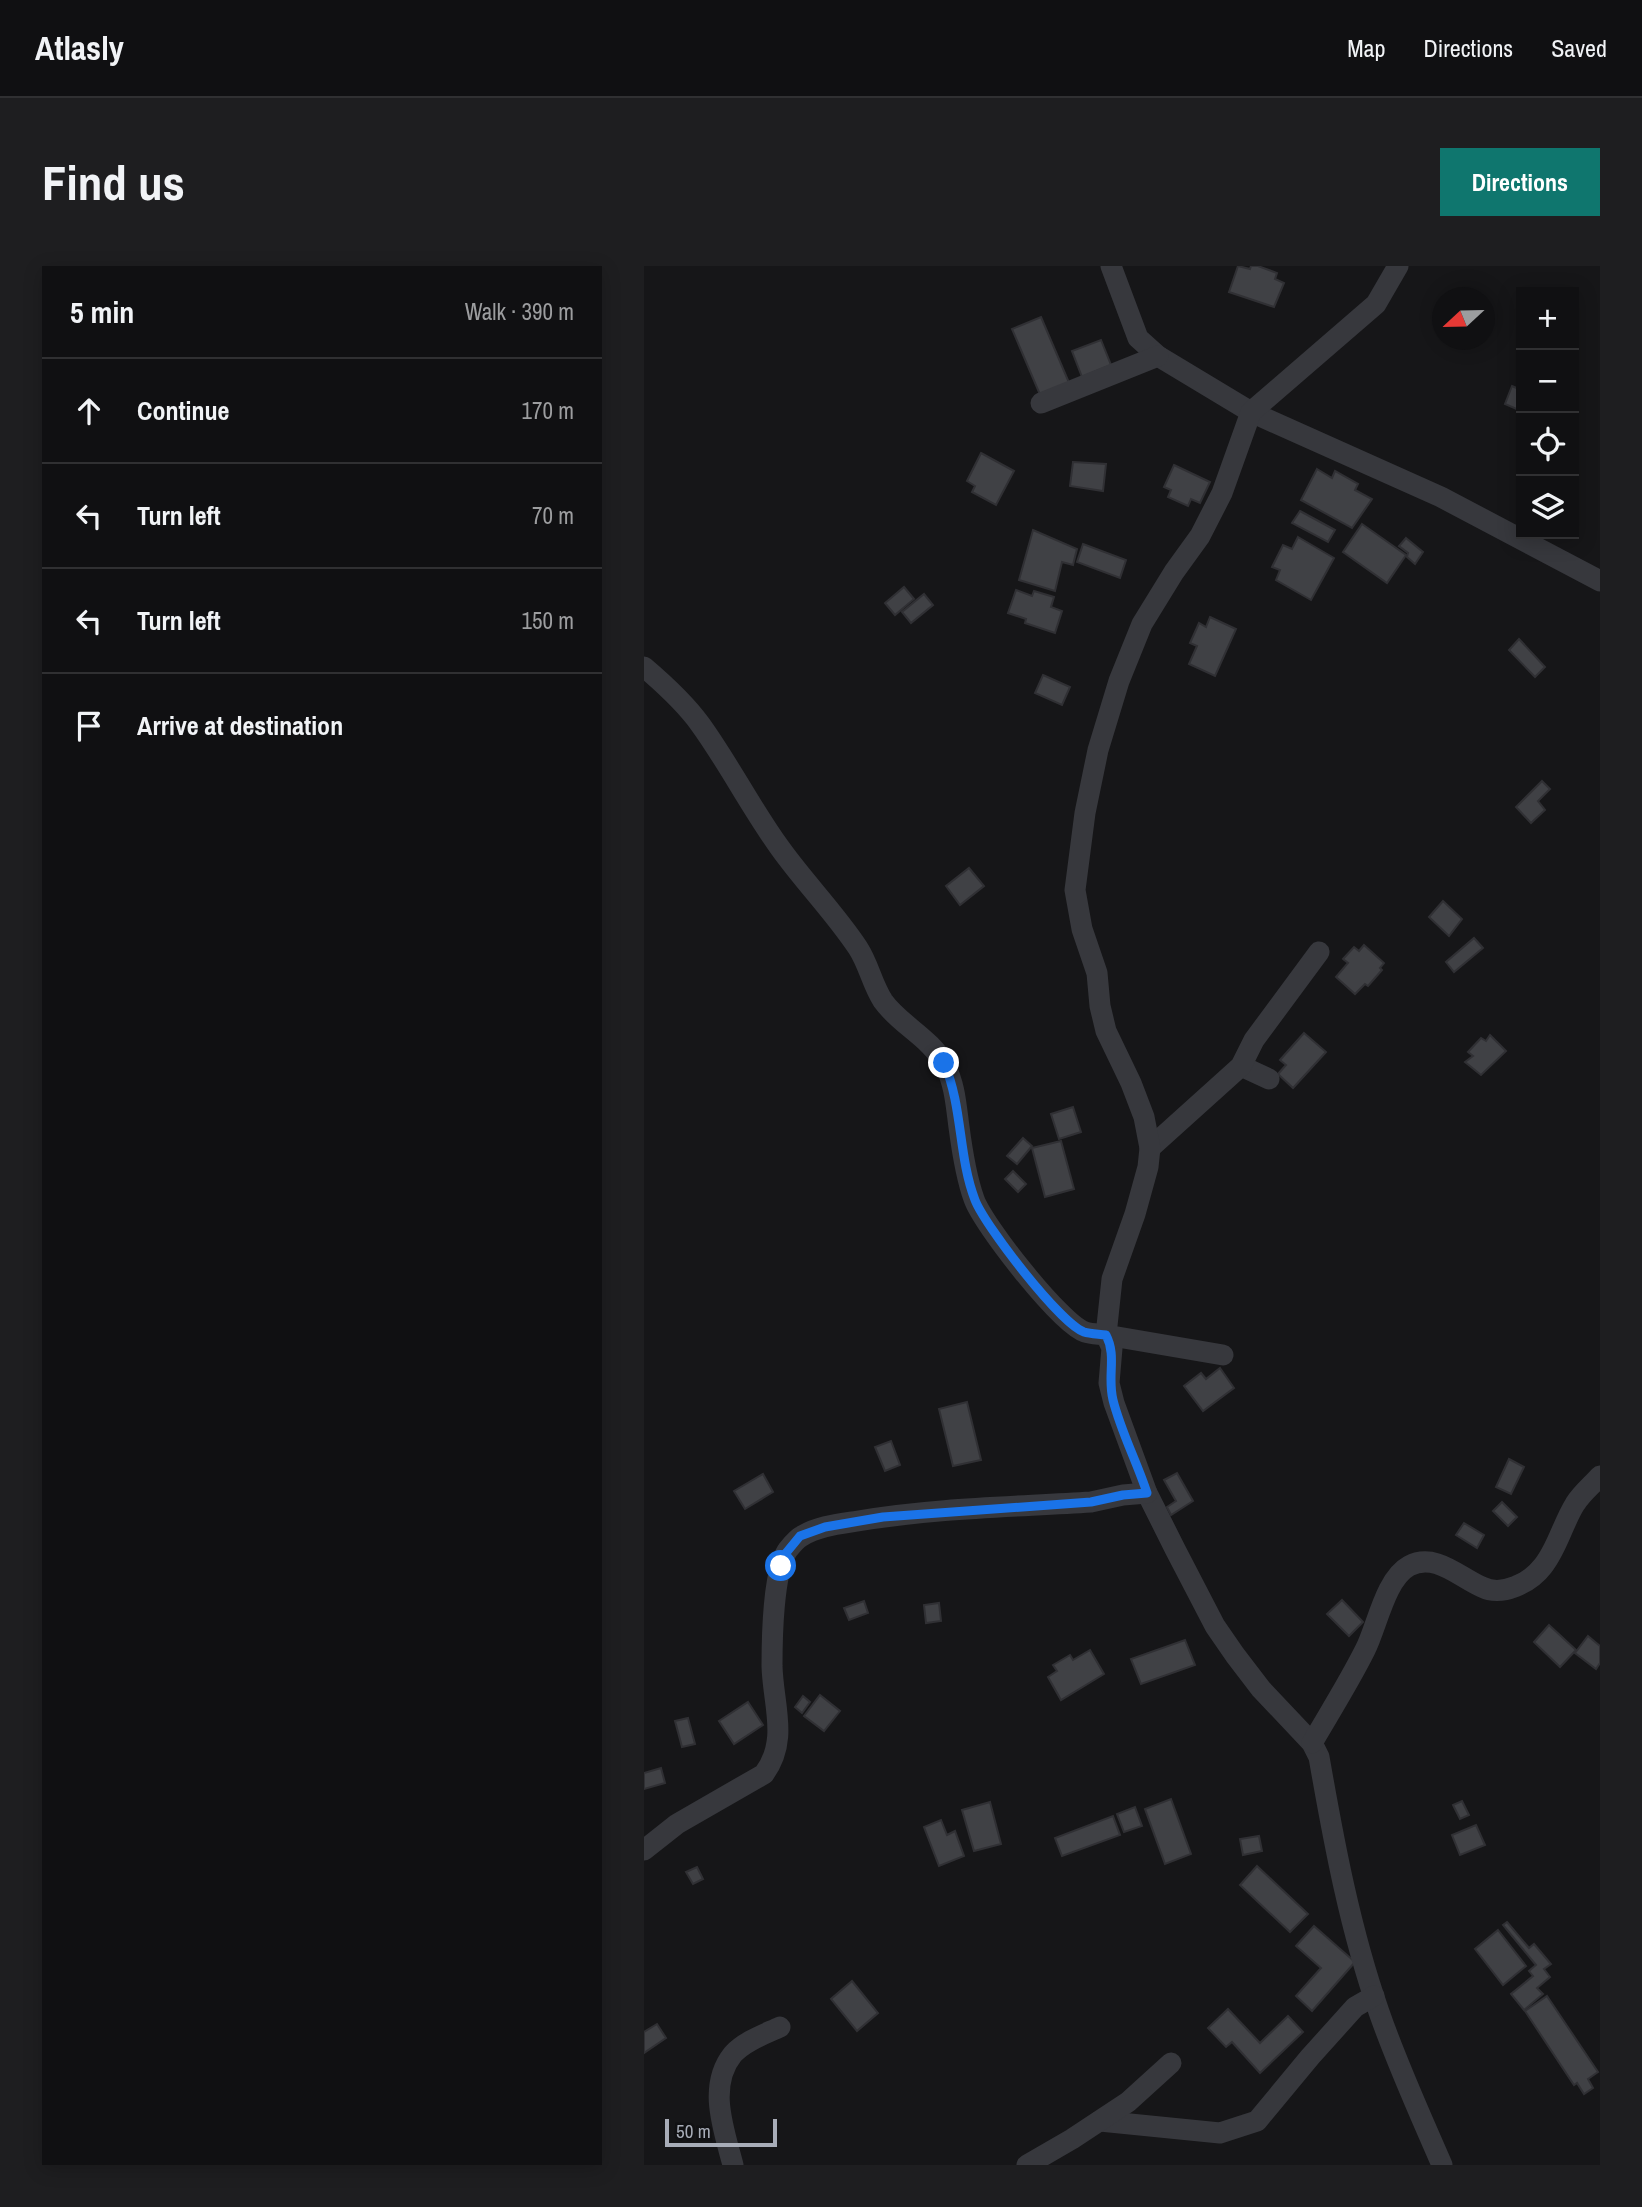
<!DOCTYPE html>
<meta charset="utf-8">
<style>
body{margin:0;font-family:"Archivo Narrow",sans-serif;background:#1e1e20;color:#f1f3f6}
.controls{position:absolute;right:21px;top:21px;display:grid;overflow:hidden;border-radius:0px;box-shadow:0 4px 18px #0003}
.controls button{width:63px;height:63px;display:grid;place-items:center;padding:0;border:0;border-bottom:2px solid #303032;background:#101012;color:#f1f3f6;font:35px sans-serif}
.compass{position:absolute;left:788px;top:21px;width:63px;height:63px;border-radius:50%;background:#101012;box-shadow:0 4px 18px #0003;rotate:248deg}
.scale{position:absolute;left:21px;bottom:18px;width:112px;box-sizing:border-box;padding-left:7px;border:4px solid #a8adb8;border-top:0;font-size:19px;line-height:24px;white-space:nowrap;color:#a8adb8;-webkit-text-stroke:5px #111113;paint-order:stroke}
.stop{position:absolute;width:21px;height:21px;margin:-16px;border:5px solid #1a73e8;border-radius:50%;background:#fff}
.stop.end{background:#1a73e8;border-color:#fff;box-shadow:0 2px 7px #0008}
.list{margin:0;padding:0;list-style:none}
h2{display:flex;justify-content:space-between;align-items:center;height:91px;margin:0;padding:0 28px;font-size:30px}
h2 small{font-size:23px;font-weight:400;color:#9c9d9f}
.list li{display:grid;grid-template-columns:46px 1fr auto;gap:21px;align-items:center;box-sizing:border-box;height:105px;padding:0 28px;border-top:2px solid #303032}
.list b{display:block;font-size:26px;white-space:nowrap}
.list em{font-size:23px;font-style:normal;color:#9c9d9f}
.icon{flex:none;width:38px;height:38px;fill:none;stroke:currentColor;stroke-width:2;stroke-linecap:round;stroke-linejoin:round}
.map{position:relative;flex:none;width:956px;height:1899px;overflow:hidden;border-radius:0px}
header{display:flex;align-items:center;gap:42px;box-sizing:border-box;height:98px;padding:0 35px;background:#101012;border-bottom:2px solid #303032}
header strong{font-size:33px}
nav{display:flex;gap:38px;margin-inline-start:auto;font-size:24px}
.intro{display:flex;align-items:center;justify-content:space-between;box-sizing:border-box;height:168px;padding:0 42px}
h1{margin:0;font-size:49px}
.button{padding:18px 32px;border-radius:0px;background:#0f766e;color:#fff;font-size:24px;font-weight:700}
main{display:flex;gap:42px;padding:0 42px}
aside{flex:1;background:#101012;border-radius:0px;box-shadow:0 4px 18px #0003}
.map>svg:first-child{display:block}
.building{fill:#404145;stroke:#303034;stroke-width:2}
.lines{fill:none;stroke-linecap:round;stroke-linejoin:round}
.minor{stroke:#37383d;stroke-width:21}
.route{stroke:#1a73e8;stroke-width:9}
</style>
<header>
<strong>Atlasly</strong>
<nav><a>Map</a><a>Directions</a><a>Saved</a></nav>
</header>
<div class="intro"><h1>Find us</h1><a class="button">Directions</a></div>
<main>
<aside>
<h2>5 min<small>Walk · 390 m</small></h2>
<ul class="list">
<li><svg class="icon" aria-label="ahead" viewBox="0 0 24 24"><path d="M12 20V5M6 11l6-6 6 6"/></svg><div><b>Continue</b></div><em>170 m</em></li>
<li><svg class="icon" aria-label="left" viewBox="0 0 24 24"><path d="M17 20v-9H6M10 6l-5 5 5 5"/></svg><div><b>Turn left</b></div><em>70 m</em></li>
<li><svg class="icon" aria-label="left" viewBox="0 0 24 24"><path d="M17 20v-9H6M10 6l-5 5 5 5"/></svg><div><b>Turn left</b></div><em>150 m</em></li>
<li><svg class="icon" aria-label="arrive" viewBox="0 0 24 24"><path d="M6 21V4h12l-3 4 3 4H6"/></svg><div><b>Arrive at destination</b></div></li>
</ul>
</aside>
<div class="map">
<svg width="956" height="1899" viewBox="0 0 956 1899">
<rect width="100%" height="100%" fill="#161618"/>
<g class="building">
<path d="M594,0L606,3L607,0H614L633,7L631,13L640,17L630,41L585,26Z"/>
<path d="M397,51L426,119L397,131L368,63Z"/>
<path d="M457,74L467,99L438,111L428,85Z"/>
<path d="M868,120L877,124V145L861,138Z"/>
<path d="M337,187L370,205L352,239L328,226L331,220L323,215Z"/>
<path d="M429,196L462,198L459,225L426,220Z"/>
<path d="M530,199L566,216L556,237L547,233L544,240L524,231L527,224L520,221Z"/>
<path d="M673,203L688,212L691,205L714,218L711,224L728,233L708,262L657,234Z"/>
<path d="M656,245L691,264L684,276L648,257Z"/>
<path d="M718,258L762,289L743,317L699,286Z"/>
<path d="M389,264L433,283L429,299L418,296L411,325L375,314Z"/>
<path d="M654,271L690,292L667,334L632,314L636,304L628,301L639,279L648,283Z"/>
<path d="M762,272L779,286L771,298L763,291L764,287L755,280Z"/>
<path d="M439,278L482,294L476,312L433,296Z"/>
<path d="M260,321L270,333L251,349L241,337Z"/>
<path d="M372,324L388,330L390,325L410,331L407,341L418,345L411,367L381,357L382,353L364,347Z"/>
<path d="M280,328L289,339L267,357L258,346Z"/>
<path d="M566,351L592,363L571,410L545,398L553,380L546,377L555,357L562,361Z"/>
<path d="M875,373L901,401L891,411L865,384Z"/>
<path d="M399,409L426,421L418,439L391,427Z"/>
<path d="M898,515L906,523L894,535L901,544L887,557L872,541Z"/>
<path d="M325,602L340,620L316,639L302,620Z"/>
<path d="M799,635L818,653L805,670L785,651Z"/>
<path d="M830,672L839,682L810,706L802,696Z"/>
<path d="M720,679L740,697L736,702L738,704L724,720L721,718L711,728L692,711L704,697L699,693L710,681L715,685Z"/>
<path d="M660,767L682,786L649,822L634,808L642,799L636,794Z"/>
<path d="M846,769L862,785L837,809L821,796L829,790L824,786L837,772L842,775Z"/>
<path d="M429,841L437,866L415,873L407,848Z"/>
<path d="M379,872L388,880L373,898L363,890Z"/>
<path d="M417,875L430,923L401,931L388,882Z"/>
<path d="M369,905L382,918L374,926L361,913Z"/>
<path d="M576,1102L590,1122L559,1145L540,1120L557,1107L562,1113Z"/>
<path d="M323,1136L337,1194L309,1200L295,1143Z"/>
<path d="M247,1175L256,1199L241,1205L231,1181Z"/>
<path d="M865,1193L880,1201L867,1228L852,1221Z"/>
<path d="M533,1207L549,1235L527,1249L523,1241L532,1235L520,1214Z"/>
<path d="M119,1208L129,1226L101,1243L90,1225Z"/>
<path d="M858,1236L873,1251L864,1260L849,1245Z"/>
<path d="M820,1257L840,1269L833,1282L812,1269Z"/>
<path d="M698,1334L719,1356L705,1370L683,1348Z"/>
<path d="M220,1335L224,1347L205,1354L200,1342Z"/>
<path d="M295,1337L297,1355L282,1357L280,1339Z"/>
<path d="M905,1359L932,1384L916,1401L890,1376Z"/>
<path d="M944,1370L956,1380V1397L952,1403L931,1387Z"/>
<path d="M541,1374L551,1399L497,1418L487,1393Z"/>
<path d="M446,1384L460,1408L417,1434L404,1411L413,1405L409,1399L426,1389L429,1394Z"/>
<path d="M176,1429L196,1445L180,1465L160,1450Z"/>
<path d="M159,1430L166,1436L158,1447L151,1441Z"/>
<path d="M104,1436L119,1459L90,1478L75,1455Z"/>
<path d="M44,1452L51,1478L38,1481L31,1455Z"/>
<path d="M17,1502L21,1517L0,1523V1507Z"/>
<path d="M527,1533L547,1588L521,1598L501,1543Z"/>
<path d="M818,1535L825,1549L816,1553L809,1539Z"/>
<path d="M346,1536L357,1578L330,1585L318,1544Z"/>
<path d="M491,1541L498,1560L480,1566L473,1548Z"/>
<path d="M469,1550L476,1569L418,1590L411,1572Z"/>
<path d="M297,1554L303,1569L311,1565L320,1590L295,1600L280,1561Z"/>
<path d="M832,1559L841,1579L816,1589L808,1569Z"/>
<path d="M615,1570L618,1585L599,1589L596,1573Z"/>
<path d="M613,1600L664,1648L646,1666L596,1619Z"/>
<path d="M53,1601L59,1613L49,1618L42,1606Z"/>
<path d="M863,1656L885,1682L890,1678L907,1698L900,1703L906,1711L893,1722L899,1728L880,1744L867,1728L889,1710L885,1705L892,1699L859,1659Z"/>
<path d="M670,1660L711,1696L668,1745L652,1730L677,1702L652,1680Z"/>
<path d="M854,1664L882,1700L859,1719L831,1683Z"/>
<path d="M208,1715L234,1747L213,1765L187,1733Z"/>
<path d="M903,1730L954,1806L944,1813L949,1822L940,1828L933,1817L930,1819L881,1745Z"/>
<path d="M584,1743L616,1777L644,1750L659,1766L616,1807L588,1776L582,1781L564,1762Z"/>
<path d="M13,1758L22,1772L0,1787V1766Z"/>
</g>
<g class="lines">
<g class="minor">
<path d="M467,0L494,72L514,90L607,146L797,231L956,315"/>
<path d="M397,137L514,90"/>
<path d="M0,401C20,418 40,436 56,458C85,498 107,542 136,582C161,617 191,647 214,682C225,699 228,718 239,735C256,759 287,772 301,799C311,819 312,839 315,861C318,884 322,911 330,933C339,959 417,1058 441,1066C447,1068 455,1068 462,1069L468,1082L465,1117L470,1137L503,1227L531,1283L571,1360L591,1389L617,1423L668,1477L675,1491C690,1577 706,1663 735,1746C753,1798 776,1848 798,1899"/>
<path d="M597,800L625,813"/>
<path d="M506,882L597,800L610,774L675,686"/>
<path d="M579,1089L462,1069L468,1013L491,948L504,901L506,882L500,851L487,817L462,765L456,740L453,707L438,663L431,624L441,547L454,484L475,415L498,358L530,306L556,270L578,227L607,146L732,38L754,0"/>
<path d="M668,1477C686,1446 705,1416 721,1384C733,1361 741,1313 765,1300C791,1286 815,1311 838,1321C858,1331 886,1317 899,1300C913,1283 919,1257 931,1238C937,1228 948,1219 956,1210"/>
<path d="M0,1584L33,1558L120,1508C145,1474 129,1439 128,1400C128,1373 129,1307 143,1285C147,1280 152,1273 158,1270C174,1260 195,1258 214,1255C290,1242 369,1241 447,1236L479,1229L503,1227"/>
<path d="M456,1855L576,1867L613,1855L666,1791L711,1741L730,1730"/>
<path d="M89,1899C80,1864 63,1820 89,1788C101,1775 121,1768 136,1761"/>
<path d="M383,1899L428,1873L484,1836L527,1797"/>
</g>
</g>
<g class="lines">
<path class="route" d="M137,1300L142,1287L156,1270L181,1261L239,1251L447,1236L479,1229L503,1227C493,1196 477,1166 469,1134C463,1110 473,1090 462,1069C455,1068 446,1068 440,1066C416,1057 341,960 331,934C314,890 319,841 300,797"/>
</g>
</svg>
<div class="controls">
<button>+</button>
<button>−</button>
<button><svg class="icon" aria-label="locate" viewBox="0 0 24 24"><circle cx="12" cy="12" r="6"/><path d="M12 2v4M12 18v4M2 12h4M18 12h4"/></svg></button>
<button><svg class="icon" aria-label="layers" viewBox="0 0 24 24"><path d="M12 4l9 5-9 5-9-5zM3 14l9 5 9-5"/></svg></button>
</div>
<svg class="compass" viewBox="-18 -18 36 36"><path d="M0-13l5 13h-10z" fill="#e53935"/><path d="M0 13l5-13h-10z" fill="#9c9d9f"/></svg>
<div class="scale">50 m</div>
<div class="stop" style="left:137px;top:1300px"></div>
<div class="stop end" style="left:300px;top:797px"></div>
</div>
</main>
